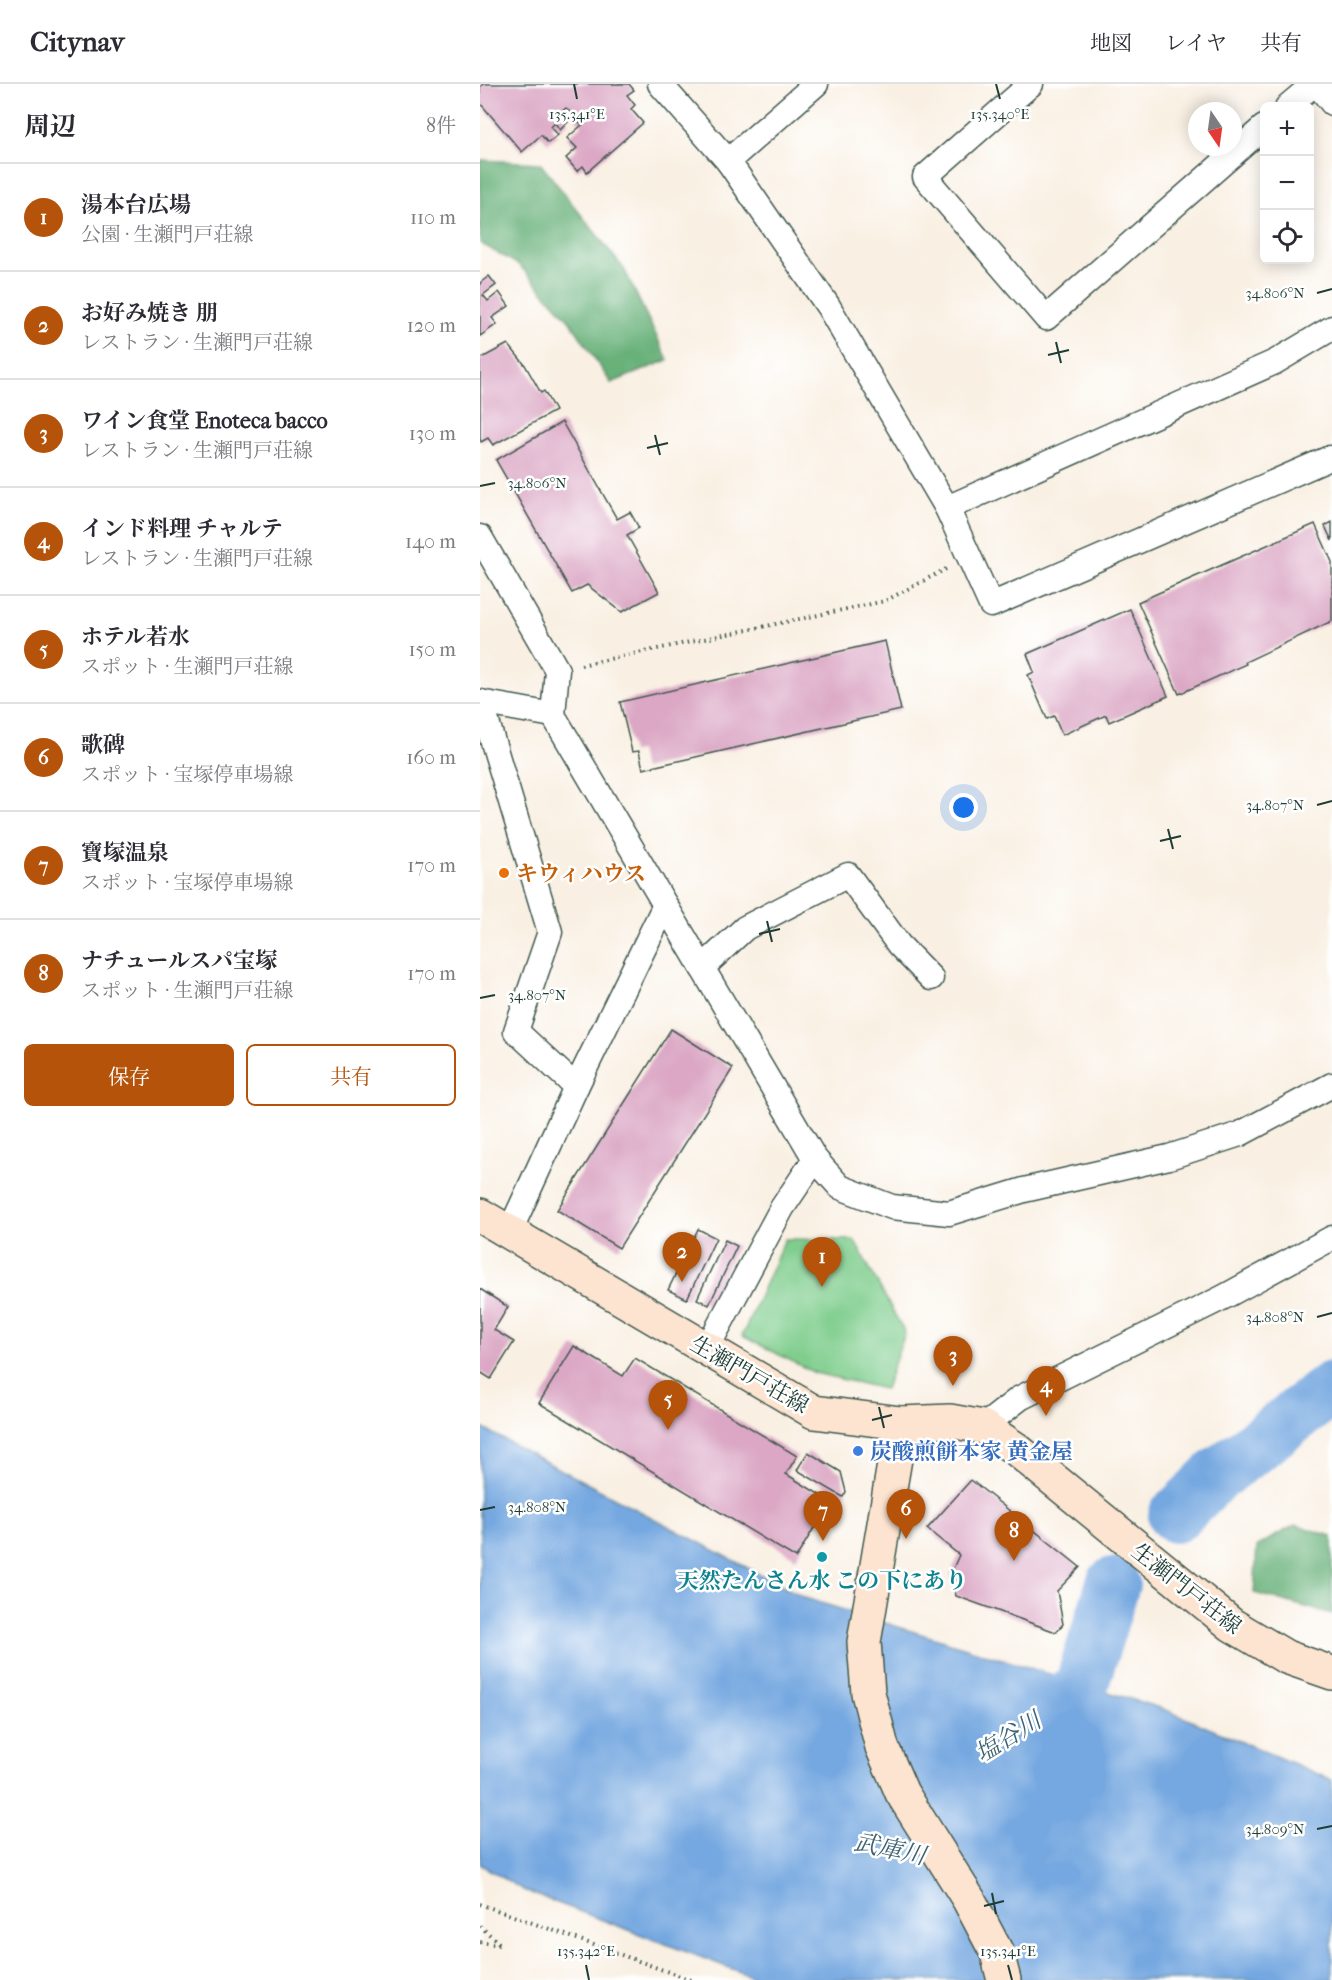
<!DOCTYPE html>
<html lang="ja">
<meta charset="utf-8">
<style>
body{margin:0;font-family:"IM FELL French Canon","Noto Serif JP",serif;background:#f7f7f7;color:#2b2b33}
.controls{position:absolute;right:18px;top:18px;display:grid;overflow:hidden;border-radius:9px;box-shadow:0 3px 15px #0003}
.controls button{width:54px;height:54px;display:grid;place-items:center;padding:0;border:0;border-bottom:2px solid #e1e1e2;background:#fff;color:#2b2b33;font:30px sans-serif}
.compass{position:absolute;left:708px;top:18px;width:54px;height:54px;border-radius:50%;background:#fff;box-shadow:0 3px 15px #0003;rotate:167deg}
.you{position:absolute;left:484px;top:724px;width:21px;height:21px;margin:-15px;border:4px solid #fff;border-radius:50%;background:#1a73e8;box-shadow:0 0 0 9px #1a73e833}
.badge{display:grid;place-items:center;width:39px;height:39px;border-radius:50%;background:#b45309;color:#fff;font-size:20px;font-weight:700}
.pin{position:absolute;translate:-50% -50px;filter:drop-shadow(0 2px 3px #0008)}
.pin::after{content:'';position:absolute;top:32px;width:21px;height:18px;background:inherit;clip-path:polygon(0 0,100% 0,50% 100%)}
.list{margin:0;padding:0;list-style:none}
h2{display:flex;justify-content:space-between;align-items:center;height:78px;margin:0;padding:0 24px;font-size:26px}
h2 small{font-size:20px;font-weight:400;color:#7c7c81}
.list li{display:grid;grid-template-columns:39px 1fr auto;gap:18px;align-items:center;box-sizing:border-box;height:108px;padding:0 24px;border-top:2px solid #e1e1e2}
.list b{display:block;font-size:22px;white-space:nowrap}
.list p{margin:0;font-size:20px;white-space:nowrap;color:#7c7c81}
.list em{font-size:20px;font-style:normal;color:#7c7c81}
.actions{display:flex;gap:12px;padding:18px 24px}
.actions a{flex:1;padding:14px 0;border:2px solid #b45309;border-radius:9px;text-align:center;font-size:21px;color:#b45309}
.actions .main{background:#b45309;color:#fff}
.icon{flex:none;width:33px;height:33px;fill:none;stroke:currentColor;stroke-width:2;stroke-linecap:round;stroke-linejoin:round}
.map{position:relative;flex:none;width:852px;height:1896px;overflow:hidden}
header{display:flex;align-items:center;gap:36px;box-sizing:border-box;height:84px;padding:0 30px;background:#fff;border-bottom:2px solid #e1e1e2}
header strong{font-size:28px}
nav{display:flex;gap:33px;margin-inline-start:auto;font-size:21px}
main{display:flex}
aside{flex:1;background:#fff}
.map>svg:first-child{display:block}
.green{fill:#80ce8e;stroke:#508661;stroke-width:1.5}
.forest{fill:#68b179;stroke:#447756;stroke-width:1.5}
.water{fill:#74a7e0;stroke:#4a728a;stroke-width:1.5}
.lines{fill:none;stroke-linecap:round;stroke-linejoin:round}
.river{stroke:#74a7e0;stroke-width:54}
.building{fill:#dba7c5}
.minor-casing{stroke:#40584e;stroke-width:27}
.secondary-casing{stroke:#40584e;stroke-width:36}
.path{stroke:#40584e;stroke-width:4;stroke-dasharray:1.5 4.5;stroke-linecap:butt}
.minor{stroke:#fff;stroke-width:24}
.secondary{stroke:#fde4d0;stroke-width:33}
.ticks{fill:none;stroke:#1f3d34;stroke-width:2}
.food-dot{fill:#e8710a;stroke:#fff;stroke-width:2}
.shop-dot{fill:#3f7fe0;stroke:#fff;stroke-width:2}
.culture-dot{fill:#0f9aa8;stroke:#fff;stroke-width:2}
.labels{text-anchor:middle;stroke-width:5;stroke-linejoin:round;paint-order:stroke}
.food-label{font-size:22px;font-weight:bold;fill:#c56008;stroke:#fff;text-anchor:start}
.street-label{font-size:22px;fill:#1f3d34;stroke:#fff}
.shop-label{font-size:22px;font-weight:bold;fill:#366cbe;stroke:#fff;text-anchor:start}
.culture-label{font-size:22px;font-weight:bold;fill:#0d838f;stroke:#fff}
.water-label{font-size:24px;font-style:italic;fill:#3d6270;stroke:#fff}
.ticks-label{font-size:15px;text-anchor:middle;fill:#1f3d34;stroke:#fff;stroke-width:5;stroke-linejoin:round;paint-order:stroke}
</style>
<header>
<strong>Citynav</strong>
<nav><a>地図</a><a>レイヤ</a><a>共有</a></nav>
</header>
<main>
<aside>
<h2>周辺<small>8件</small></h2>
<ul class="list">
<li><span class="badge">1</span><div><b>湯本台広場</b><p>公園 · 生瀬門戸荘線</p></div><em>110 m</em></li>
<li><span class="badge">2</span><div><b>お好み焼き 朋</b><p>レストラン · 生瀬門戸荘線</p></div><em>120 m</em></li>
<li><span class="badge">3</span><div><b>ワイン食堂 Enoteca bacco</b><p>レストラン · 生瀬門戸荘線</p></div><em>130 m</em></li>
<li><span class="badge">4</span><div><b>インド料理 チャルテ</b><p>レストラン · 生瀬門戸荘線</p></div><em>140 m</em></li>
<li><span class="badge">5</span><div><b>ホテル若水</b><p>スポット · 生瀬門戸荘線</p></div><em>150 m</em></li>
<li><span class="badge">6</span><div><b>歌碑</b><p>スポット · 宝塚停車場線</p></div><em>160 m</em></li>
<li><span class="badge">7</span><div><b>寶塚温泉</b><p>スポット · 宝塚停車場線</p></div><em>170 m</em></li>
<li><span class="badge">8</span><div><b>ナチュールスパ宝塚</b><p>スポット · 生瀬門戸荘線</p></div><em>170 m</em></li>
</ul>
<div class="actions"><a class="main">保存</a><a>共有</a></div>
</aside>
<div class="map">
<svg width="852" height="1896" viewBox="0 0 852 1896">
<rect width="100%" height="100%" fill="#fff"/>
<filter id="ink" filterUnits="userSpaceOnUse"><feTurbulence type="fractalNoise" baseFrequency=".0167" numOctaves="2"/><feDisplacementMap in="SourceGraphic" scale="12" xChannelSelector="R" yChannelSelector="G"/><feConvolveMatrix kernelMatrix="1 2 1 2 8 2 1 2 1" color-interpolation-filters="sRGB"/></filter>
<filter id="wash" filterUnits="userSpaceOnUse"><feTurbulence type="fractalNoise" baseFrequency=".008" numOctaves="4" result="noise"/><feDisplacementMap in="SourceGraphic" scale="24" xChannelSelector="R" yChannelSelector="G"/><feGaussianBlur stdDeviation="1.35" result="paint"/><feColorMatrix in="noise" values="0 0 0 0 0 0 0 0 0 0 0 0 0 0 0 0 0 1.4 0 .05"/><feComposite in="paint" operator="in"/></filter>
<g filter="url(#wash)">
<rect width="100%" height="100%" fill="#f9f0e3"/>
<path class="green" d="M305,1155L374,1156L425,1249L405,1305L335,1289L262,1252Z"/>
<g class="forest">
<path d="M0,76L60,79L144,185L188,276L131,299L90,237L39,181L0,159Z"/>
<path d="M815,1441L852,1452V1530L774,1509L777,1462Z"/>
</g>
<path class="water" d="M0,1343L325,1514L686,1626L852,1696V1896H281L43,1806L0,1780Z"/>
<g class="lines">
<g class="river">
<path d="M695,1432L736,1392L852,1304"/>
<path d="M544,1644L601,1603L633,1500"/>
</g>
</g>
<g id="blocks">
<g class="building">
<path d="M3,0H149L154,6L147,11L155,21L151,25L163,39L107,88L103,82L97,87L86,74L97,64L87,54L102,41L86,24L80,29L88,38L80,46L75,39L71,43L78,51L68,59L61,51L42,68L0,19V3Z"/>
<path d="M9,192L16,201L3,211L8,217L19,208L29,222L12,234L17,240L0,252V199Z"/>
<path d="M28,260L45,281L61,309L64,307L75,327L13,361L8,354L1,358L0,355V275Z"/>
<path d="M82,338L137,435L150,428L159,444L147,451L179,508L142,528L107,501L92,509L16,376Z"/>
<path d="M852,438V457L845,442Z"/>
<path d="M835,440L852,478V537L765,578L766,580L699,610L658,518Z"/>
<path d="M650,525L688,612L629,638L626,631L582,651L574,632L567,635L548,591L554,588L547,570Z"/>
<path d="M405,557L421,626L163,685L159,667L152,668L140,618Z"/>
<path d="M191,945L253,984L139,1164L77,1126Z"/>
<path d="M218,1145L236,1154L207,1215L188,1206Z"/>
<path d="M245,1156L257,1162L229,1221L217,1215Z"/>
<path d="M0,1205L28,1223L14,1246L34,1258L11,1295L0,1288Z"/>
<path d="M94,1262L143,1292L155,1274L317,1372L306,1390L350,1417L316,1474L59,1319Z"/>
<path d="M328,1368L361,1388L366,1408L363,1413L317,1386Z"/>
<path d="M491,1396L600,1483L577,1507L583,1540L576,1548L476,1512L471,1489L479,1471L447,1445Z"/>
</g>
</g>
</g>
<g filter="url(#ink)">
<use href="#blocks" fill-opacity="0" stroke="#40584e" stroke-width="1.5"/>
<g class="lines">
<g class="minor-casing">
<g id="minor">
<path d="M180,0L248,77L348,222L467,424L511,521L850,374"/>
<path d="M551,0L445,93L566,234L784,43"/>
<path d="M837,0L852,19"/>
<path d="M808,22L834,0"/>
<path d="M248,77L336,0"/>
<path d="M467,424L795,278L852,244"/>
<path d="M0,453L77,586L73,631L335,1075L360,1103L412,1123L469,1129L544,1106L689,1073L760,1050L852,1001"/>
<path d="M0,618L73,631"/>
<path d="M1,618L70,848L36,947L96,1003"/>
<path d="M222,884L265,844L368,791L419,861L451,894"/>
<path d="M29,1149L96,1003L185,821"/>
<path d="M226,1266L302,1124L335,1075"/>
<path d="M503,1343L540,1314L744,1213L852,1154"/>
</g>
</g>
<g class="secondary-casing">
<g id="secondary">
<path d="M0,1131L334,1328L421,1339L470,1337L503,1343L536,1365L752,1541L806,1573L852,1589"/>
<path d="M421,1339L384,1558L388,1609L402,1663L422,1709L489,1816L517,1869L524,1896"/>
</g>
</g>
<g class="path">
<path d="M101,581L405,517L466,485"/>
<path d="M0,1820L211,1896"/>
<path d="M0,1842L21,1861"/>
<path d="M0,1858L21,1861"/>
</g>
<use href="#minor" class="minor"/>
<use href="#secondary" class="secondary"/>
</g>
</g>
<path class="ticks" d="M94,0L97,15M516,0L520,15M837,209L852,205M576,258L581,279M568,271L589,266M175,351L180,371M167,364L188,359M0,402L15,399M837,721L852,717M688,745L693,765M680,757L701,752M287,837L292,858M279,850L300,845M0,914L15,911M837,1233L852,1229M399,1323L404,1344M392,1336L412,1331M0,1426L15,1423M837,1745L852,1742M512,1809L516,1830M504,1822L524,1817M106,1881L109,1896M528,1881L532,1896"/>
<circle class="food-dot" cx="24" cy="789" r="6"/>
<circle class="shop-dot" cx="378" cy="1367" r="6"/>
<circle class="culture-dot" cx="342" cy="1473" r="6"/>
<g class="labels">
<g class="food-label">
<text x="36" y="797">キウィハウス</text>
</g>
<g class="street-label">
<text transform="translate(270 1290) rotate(30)" y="8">生瀬門戸荘線</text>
<text transform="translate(707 1504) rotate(38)" y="8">生瀬門戸荘線</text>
</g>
<g class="shop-label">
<text x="390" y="1375">炭酸煎餅本家 黄金屋</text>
</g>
<g class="culture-label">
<text x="342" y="1504">天然たんさん水 この下にあり</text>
</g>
<g class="water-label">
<text transform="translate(528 1653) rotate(-32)" y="8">塩谷川</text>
<text transform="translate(410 1765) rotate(12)" y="8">武庫川</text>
</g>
</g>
<g class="ticks-label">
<text x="97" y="35">135.341°E</text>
<text x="520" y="35">135.340°E</text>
<text x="795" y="214">34.806°N</text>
<text x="57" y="404">34.806°N</text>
<text x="795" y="726">34.807°N</text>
<text x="57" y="916">34.807°N</text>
<text x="795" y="1238">34.808°N</text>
<text x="57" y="1428">34.808°N</text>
<text x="795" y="1750">34.809°N</text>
<text x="106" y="1872">135.342°E</text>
<text x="528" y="1872">135.341°E</text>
</g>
</svg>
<div class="controls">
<button>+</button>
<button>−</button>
<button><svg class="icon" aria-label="locate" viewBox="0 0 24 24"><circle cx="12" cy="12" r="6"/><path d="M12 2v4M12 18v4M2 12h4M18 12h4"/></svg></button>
</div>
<svg class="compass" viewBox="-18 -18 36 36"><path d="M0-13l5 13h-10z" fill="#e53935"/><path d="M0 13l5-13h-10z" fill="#7c7c81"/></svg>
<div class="you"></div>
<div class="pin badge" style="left:342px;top:1203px">1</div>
<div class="pin badge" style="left:202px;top:1198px">2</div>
<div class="pin badge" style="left:473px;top:1302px">3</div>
<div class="pin badge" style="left:566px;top:1332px">4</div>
<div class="pin badge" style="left:188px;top:1346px">5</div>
<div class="pin badge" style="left:426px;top:1455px">6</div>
<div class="pin badge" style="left:343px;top:1457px">7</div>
<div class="pin badge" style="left:534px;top:1477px">8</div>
</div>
</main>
